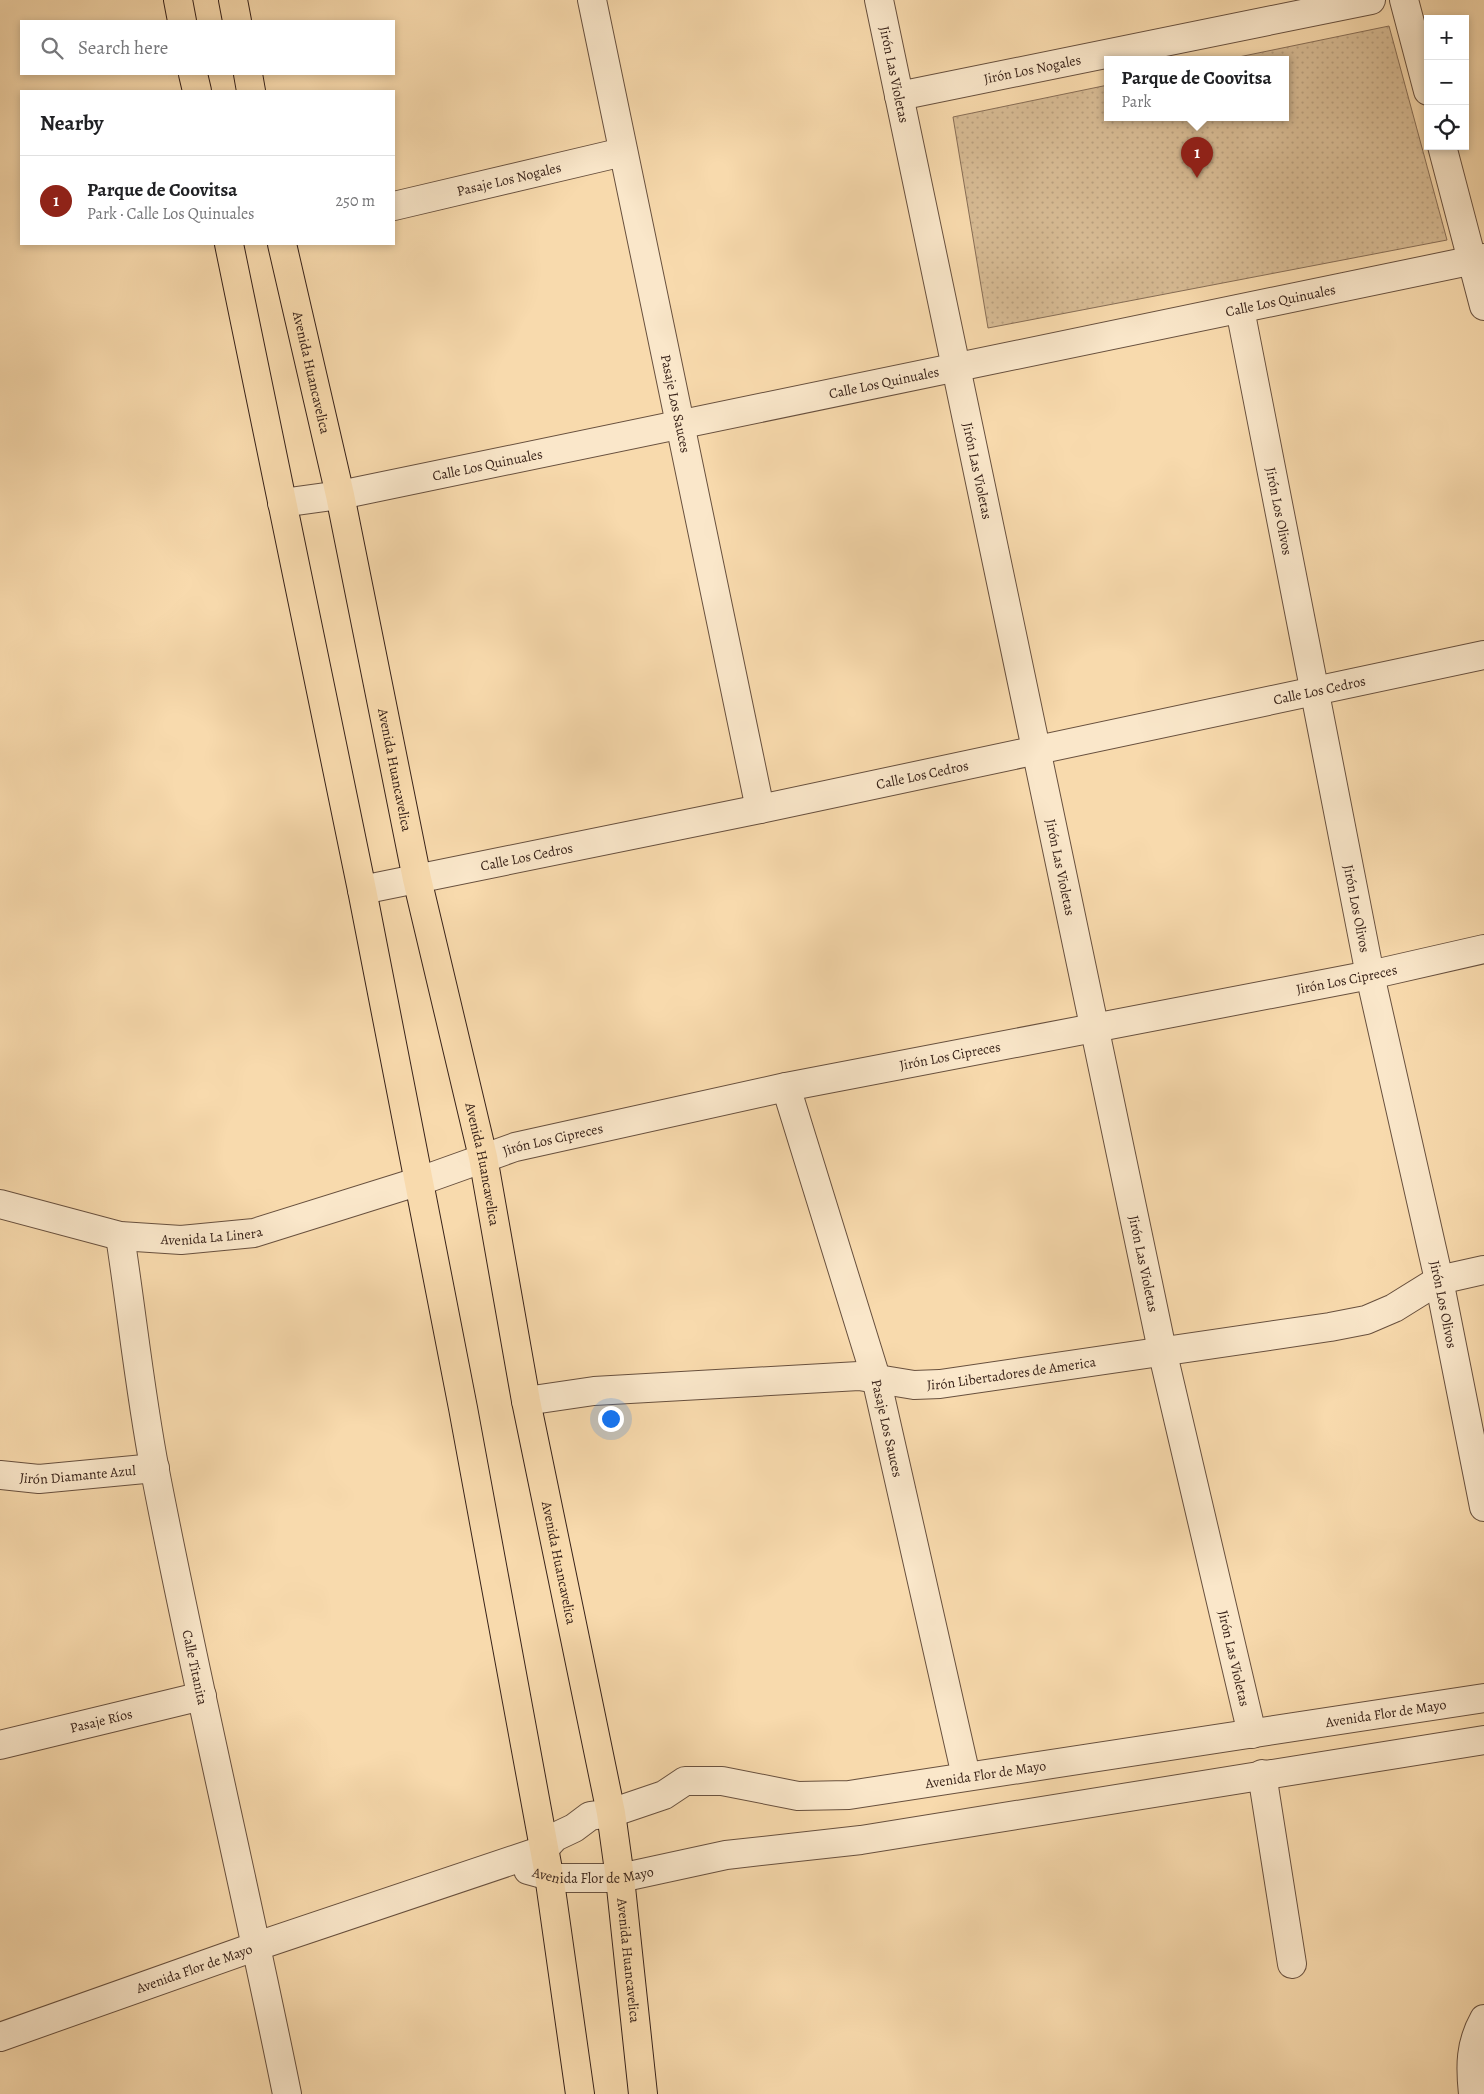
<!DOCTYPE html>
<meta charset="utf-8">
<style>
body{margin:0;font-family:Alegreya,serif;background:#f2f2f2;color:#202124}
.controls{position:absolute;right:15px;top:15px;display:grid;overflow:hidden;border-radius:0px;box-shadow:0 2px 8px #0003}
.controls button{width:45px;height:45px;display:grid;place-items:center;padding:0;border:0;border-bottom:1px solid #e0e0e0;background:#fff;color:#202124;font:25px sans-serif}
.you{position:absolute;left:610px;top:1418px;width:18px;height:18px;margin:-12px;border:4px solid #fff;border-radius:50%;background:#1a73e8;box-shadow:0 0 0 8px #1a73e833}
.badge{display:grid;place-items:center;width:32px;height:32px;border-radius:50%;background:#8f2418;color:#fff;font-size:16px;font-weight:700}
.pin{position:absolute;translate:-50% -41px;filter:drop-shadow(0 1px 2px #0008)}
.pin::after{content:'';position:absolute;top:26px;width:18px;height:15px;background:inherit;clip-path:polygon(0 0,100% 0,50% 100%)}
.popup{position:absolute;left:1104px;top:56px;width:185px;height:65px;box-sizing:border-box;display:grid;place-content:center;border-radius:0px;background:#fff;filter:drop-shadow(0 1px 4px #0005);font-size:16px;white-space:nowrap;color:#757577}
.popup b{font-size:19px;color:#202124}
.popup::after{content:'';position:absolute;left:50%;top:100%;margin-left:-10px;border:10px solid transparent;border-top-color:#fff}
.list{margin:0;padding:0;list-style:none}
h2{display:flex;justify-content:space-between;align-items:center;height:65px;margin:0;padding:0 20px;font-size:21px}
h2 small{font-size:16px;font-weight:400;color:#757577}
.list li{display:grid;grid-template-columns:32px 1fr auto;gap:15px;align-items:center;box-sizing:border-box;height:90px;padding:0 20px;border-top:1px solid #e0e0e0}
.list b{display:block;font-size:19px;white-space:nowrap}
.list p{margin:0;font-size:16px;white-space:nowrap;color:#757577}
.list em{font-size:16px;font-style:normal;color:#757577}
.icon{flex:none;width:28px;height:28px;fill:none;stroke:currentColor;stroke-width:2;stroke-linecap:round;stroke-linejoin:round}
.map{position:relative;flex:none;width:1484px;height:2094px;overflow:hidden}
.search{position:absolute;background:#fff;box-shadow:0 2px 8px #0003;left:20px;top:20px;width:375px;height:55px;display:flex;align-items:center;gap:12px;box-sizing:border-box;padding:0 18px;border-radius:0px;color:#757577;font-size:19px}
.panel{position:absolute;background:#fff;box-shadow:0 2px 8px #0003;left:20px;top:90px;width:375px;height:155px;border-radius:0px}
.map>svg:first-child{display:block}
.park{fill:url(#park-dots);stroke:#886e56}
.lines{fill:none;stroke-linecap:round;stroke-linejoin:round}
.minor-casing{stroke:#68503e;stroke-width:30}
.major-casing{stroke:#382219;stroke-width:30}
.minor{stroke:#fae7ca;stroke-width:28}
.major{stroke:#f8daad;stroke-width:28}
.labels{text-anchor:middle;stroke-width:4;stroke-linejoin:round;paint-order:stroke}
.street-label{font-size:14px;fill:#382219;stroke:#fae7ca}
</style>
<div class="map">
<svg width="1484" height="2094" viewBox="0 0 1484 2094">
<defs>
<pattern id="park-dots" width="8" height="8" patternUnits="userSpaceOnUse" patternTransform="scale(1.25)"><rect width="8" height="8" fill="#d7bb94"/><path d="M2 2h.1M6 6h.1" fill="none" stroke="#b9a07f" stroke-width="1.8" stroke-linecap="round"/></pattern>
</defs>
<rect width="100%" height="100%" fill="#f8daad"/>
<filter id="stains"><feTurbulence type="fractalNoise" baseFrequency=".004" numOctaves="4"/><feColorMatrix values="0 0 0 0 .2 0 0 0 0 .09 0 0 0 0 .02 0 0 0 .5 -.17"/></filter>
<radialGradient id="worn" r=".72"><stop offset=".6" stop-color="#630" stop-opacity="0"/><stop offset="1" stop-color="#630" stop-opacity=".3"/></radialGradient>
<path class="park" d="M1389,26L1447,240L988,328L953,117L1108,85V117H1286V59H1229Z"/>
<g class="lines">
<g class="minor-casing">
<g id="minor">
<path id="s1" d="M592,0L760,809"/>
<path id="s2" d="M879,0L1162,1350L1252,1734"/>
<path d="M1404,0L1428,91"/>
<path id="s3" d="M899,96L1371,0"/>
<path d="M1442,146L1484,306"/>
<path id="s4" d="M394,206L623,152"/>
<path id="s5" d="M1240,309L1370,975L1439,1280L1484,1507"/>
<path id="s6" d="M282,503L340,495L1484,258"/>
<path id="s7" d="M362,890L760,809L1484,655"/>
<path id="s8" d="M786,1087L876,1378L966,1776"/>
<path id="s9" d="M0,1204L120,1236L181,1240L254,1233L420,1181L515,1147L786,1087L1370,975L1484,949"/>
<path id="s10" d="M120,1236C132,1314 140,1393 155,1471C195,1679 245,1886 287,2094"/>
<path id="s11" d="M526,1401L594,1391L859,1376L914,1385L940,1384L1330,1327L1366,1320L1394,1308L1439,1280L1484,1270"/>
<path id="s12" d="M0,1475L39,1479L155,1468"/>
<path id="s13" d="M0,1745L202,1696"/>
<path d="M1262,1774L1292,1964"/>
<path id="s14" d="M528,1870L557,1878H620L726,1855L861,1840L1484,1740"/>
<path id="s15" d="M0,2037L257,1946L543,1850L555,1837L574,1828L590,1816L611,1813L664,1795L685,1781H722L798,1796L849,1795L1484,1698"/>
<path d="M1473,2094C1470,2066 1470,2044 1484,2019"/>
</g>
</g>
<g class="major-casing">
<g id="major">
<path d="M178,0L182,21"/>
<path d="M233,0L237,21"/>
<path d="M193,74L197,91"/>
<path d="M248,74L251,91"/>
<path d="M229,244L362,890L463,1408L549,1875L580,2094"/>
<path id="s16" d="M282,244L340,495L417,879L483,1157L526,1401L611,1813L620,1878L643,2094"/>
</g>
</g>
<use href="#minor" class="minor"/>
<use href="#major" class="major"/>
</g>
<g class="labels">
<g class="street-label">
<text dy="5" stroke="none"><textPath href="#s3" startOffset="136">Jirón Los Nogales</textPath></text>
<text dy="5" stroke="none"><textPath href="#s2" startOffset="76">Jirón Las Violetas</textPath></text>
<text dy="5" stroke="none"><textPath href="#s4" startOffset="118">Pasaje Los Nogales</textPath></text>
<text dy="5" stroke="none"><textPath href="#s6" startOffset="1019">Calle Los Quinuales</textPath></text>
<text dy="5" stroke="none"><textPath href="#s16" startOffset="132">Avenida Huancavelica</textPath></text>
<text dy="5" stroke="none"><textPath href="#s6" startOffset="614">Calle Los Quinuales</textPath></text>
<text dy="5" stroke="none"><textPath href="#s1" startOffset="412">Pasaje Los Sauces</textPath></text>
<text dy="5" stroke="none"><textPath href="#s6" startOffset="209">Calle Los Quinuales</textPath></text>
<text dy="5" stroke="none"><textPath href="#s2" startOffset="481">Jirón Las Violetas</textPath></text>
<text dy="5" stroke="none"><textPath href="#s5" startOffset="206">Jirón Los Olivos</textPath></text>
<text dy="5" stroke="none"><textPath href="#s7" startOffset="978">Calle Los Cedros</textPath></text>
<text dy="5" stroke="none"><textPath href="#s16" startOffset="538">Avenida Huancavelica</textPath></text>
<text dy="5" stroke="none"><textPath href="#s7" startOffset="572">Calle Los Cedros</textPath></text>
<text dy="5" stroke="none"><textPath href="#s7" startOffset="168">Calle Los Cedros</textPath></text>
<text dy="5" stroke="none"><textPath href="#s2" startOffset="886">Jirón Las Violetas</textPath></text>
<text dy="5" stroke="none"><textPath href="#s5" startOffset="611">Jirón Los Olivos</textPath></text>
<text dy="5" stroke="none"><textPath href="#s9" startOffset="1382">Jirón Los Cipreces</textPath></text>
<text dy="5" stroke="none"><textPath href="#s9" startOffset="978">Jirón Los Cipreces</textPath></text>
<text dy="5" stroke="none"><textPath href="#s9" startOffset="572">Jirón Los Cipreces</textPath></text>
<text dy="5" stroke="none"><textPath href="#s16" startOffset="942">Avenida Huancavelica</textPath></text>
<text dy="5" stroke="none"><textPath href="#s9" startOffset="216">Avenida La Linera</textPath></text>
<text dy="5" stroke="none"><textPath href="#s2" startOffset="1291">Jirón Las Violetas</textPath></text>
<text dy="5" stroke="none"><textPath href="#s5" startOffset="1016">Jirón Los Olivos</textPath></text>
<text dy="5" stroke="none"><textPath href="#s11" startOffset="488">Jirón Libertadores de America</textPath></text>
<text dy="5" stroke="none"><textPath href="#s8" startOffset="356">Pasaje Los Sauces</textPath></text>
<text dy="5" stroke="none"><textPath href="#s12" startOffset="78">Jirón Diamante Azul</textPath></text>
<text dy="5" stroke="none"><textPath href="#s16" startOffset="1348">Avenida Huancavelica</textPath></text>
<text dy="5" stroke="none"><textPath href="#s2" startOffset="1696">Jirón Las Violetas</textPath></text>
<text dy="5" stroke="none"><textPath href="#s10" startOffset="438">Calle Titanita</textPath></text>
<text dy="5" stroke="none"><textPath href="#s15" startOffset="1444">Avenida Flor de Mayo</textPath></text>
<text dy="5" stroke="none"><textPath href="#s13" startOffset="104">Pasaje Ríos</textPath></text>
<text dy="5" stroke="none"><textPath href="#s15" startOffset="1039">Avenida Flor de Mayo</textPath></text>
<text dy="5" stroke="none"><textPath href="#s14" startOffset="66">Avenida Flor de Mayo</textPath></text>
<text dy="5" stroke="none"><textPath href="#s16" startOffset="1752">Avenida Huancavelica</textPath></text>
<text dy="5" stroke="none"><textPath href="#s15" startOffset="206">Avenida Flor de Mayo</textPath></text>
</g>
</g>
<rect width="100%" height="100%" filter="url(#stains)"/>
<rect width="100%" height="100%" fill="url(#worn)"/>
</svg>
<div class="controls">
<button>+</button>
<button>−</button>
<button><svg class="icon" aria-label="locate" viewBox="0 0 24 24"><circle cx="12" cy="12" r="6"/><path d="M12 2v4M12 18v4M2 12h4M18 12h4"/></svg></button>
</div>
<div class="you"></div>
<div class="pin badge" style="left:1197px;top:178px">1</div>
<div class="popup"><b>Parque de Coovitsa</b>Park</div>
<div class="search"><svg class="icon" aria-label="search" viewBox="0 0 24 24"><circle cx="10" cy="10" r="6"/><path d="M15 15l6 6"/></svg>Search here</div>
<section class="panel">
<h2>Nearby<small></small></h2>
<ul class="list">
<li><span class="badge">1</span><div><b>Parque de Coovitsa</b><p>Park · Calle Los Quinuales</p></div><em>250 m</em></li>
</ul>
</section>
</div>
